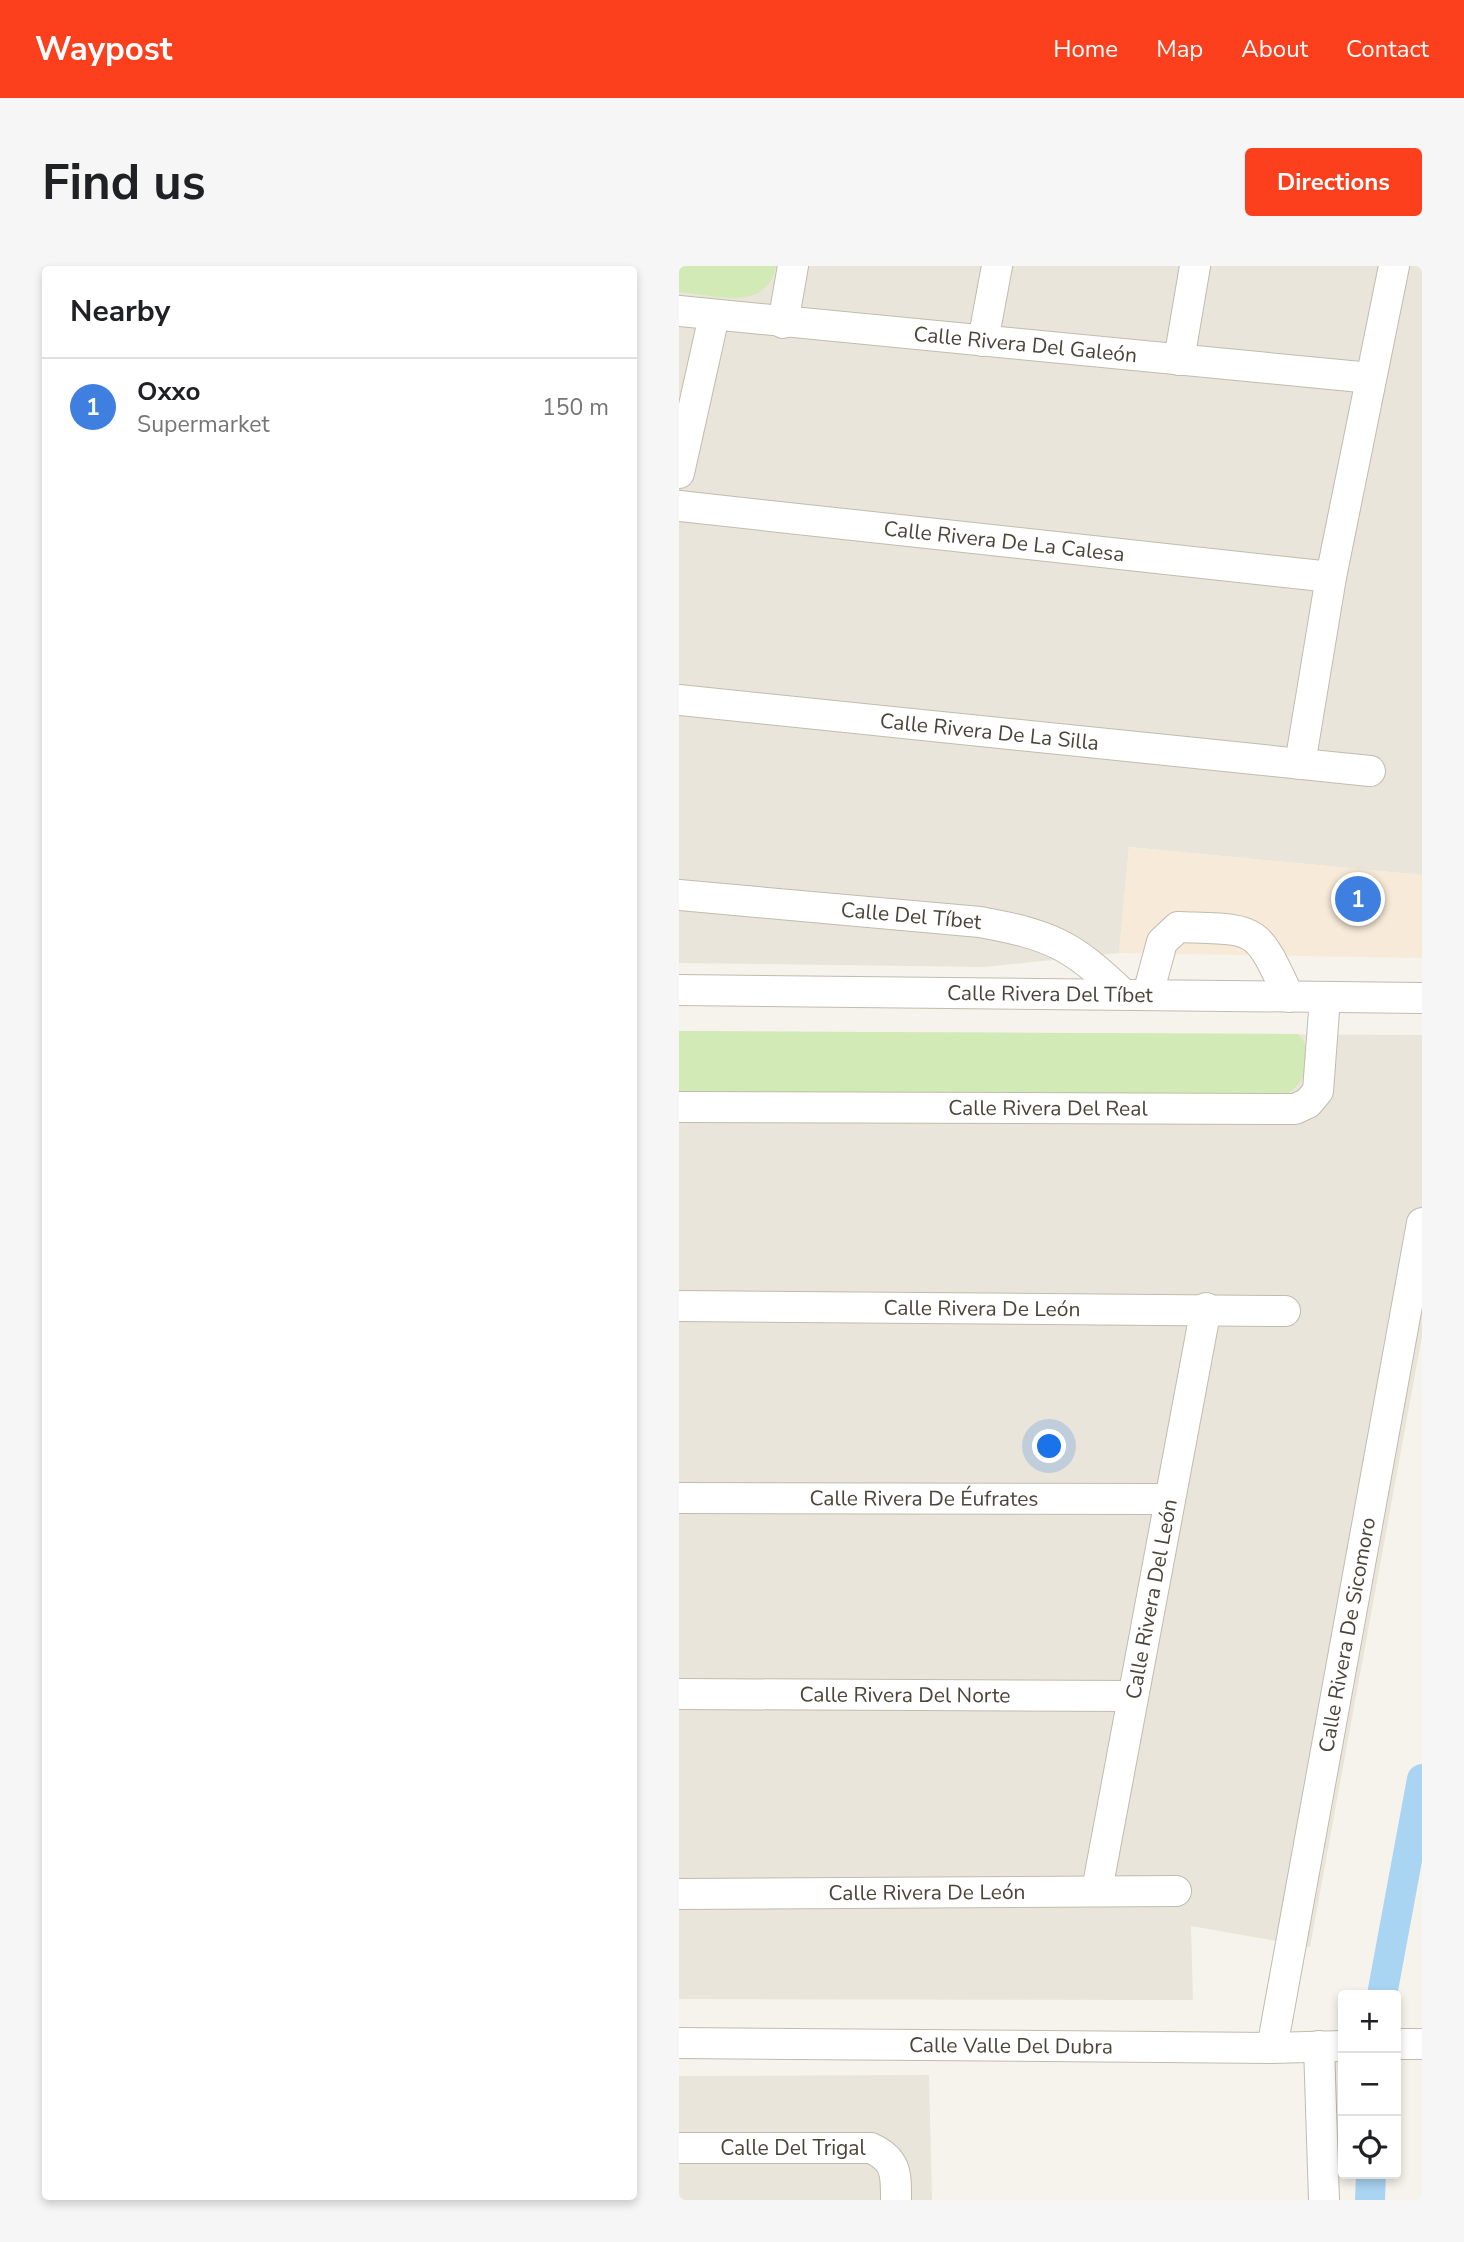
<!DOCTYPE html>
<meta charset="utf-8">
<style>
body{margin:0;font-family:"Nunito Sans",sans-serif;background:#f6f6f6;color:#202124}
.controls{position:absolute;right:21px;bottom:21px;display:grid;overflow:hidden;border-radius:7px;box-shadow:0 4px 10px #0003}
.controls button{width:63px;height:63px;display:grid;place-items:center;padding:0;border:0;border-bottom:2px solid #e0e0e0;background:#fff;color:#202124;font:35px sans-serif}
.you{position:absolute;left:371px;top:1181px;width:24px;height:24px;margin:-18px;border:5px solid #fff;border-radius:50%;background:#1a73e8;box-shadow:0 0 0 10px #1a73e833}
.badge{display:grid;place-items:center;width:46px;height:46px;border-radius:50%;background:#fc3f1d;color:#fff;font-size:23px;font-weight:700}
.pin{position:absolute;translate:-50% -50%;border:4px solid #fff;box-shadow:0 2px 7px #0006}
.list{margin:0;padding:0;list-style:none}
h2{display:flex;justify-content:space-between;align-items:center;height:91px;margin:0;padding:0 28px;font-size:30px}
h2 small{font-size:23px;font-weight:400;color:#757577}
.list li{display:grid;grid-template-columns:46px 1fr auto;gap:21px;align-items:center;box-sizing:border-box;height:98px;padding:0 28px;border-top:2px solid #e0e0e0}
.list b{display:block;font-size:26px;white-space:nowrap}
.list p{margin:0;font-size:23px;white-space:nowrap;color:#757577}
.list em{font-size:23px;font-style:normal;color:#757577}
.icon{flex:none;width:38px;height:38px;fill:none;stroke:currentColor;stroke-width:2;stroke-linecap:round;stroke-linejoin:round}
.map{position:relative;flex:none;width:743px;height:1934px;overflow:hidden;border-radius:7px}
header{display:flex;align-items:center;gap:42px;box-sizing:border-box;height:98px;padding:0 35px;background:#fc3f1d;color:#fff}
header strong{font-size:33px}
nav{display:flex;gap:38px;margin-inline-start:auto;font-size:24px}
.intro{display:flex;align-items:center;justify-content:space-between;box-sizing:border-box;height:168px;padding:0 42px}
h1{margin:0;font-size:49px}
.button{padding:18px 32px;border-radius:7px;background:#fc3f1d;color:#fff;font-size:24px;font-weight:700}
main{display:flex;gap:42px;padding:0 42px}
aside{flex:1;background:#fff;border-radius:7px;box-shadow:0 4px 10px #0003}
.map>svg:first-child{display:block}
.residential{fill:#eae5da}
.commercial{fill:#f7ead8}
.green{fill:#d2eab5}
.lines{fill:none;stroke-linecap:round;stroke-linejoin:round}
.canal{stroke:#a9d4f2;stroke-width:30}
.minor-casing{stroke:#c2bbae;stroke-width:32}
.minor{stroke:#fff;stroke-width:30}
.labels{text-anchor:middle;stroke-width:5;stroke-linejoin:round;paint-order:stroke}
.street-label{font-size:21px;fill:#4b4439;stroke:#fff}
</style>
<header>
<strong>Waypost</strong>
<nav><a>Home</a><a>Map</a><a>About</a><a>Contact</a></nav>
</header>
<div class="intro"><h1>Find us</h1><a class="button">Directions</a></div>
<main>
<aside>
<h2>Nearby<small></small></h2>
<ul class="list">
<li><span class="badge" style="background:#3f7fe0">1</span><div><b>Oxxo</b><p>Supermarket</p></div><em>150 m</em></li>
</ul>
</aside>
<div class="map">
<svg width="743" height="1934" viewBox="0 0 743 1934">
<rect width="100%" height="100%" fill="#f6f3ec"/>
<g class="residential">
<path d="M0,0H743V609L450,581L440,687L305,701L0,697Z"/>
<path d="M0,765L743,769V1070L631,1681L512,1660L514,1734L0,1733Z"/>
<path d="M250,1809L253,1934H0V1810Z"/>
</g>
<path class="commercial" d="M450,581L743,609V692L440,687Z"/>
<g class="green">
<path d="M0,0H97C88,47 37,29 0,26Z"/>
<path d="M0,765L619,768C639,788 626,821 602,831L0,829Z"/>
</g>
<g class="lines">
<g class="canal">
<path d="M703,1729L743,1513"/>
<path d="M691,1934L692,1908"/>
</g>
<g class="minor-casing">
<g id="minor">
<path id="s1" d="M0,45L692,112"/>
<path d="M104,57L114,0"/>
<path d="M304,75L318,0"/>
<path d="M500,94L516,0"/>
<path d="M0,207L35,50"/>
<path id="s2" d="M0,240L652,311"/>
<path id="s3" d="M0,434L691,505"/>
<path d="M621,498L652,311L715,0"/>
<path id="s4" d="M0,629L301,656C371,669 392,678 443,727"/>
<path id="s5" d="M0,724L743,732"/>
<path d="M469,728L483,676L499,661C579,664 576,658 610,731"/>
<path id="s6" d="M0,841L616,843L629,837L639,825L646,732"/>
<path id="s7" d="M0,1040L606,1045"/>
<path id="s8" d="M0,1232L489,1233"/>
<path id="s9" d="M0,1428L452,1430"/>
<path id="s10" d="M418,1624L527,1042"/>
<path id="s11" d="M0,1628L497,1625"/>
<path id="s12" d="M0,1777L593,1782L664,1780"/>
<path d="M717,1778H743"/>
<path d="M640,1780L645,1934"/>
<path id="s13" d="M593,1782L743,957"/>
<path id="s14" d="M0,1882H192C218,1894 217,1908 217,1934"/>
</g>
</g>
<use href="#minor" class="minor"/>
</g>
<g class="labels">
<g class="street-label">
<text dy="7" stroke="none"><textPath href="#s1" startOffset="348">Calle Rivera Del Galeón</textPath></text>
<text dy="7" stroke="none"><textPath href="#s2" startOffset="327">Calle Rivera De La Calesa</textPath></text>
<text dy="7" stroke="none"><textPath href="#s3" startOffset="312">Calle Rivera De La Silla</textPath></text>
<text dy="7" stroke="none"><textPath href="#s4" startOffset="233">Calle Del Tíbet</textPath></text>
<text dy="7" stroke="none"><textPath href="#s5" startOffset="371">Calle Rivera Del Tíbet</textPath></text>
<text dy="7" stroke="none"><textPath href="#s6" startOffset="369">Calle Rivera Del Real</textPath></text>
<text dy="7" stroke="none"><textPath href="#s7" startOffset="303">Calle Rivera De León</textPath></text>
<text dy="7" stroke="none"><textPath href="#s8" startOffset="245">Calle Rivera De Éufrates</textPath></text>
<text dy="7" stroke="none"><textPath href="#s10" startOffset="296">Calle Rivera Del León</textPath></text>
<text dy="7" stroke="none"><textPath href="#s13" startOffset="420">Calle Rivera De Sicomoro</textPath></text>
<text dy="7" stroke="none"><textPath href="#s9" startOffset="226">Calle Rivera Del Norte</textPath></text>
<text dy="7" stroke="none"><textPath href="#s11" startOffset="248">Calle Rivera De León</textPath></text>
<text dy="7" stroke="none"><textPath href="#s12" startOffset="332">Calle Valle Del Dubra</textPath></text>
<text dy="7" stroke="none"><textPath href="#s14" startOffset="114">Calle Del Trigal</textPath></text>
</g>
</g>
</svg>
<div class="controls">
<button>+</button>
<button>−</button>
<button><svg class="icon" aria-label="locate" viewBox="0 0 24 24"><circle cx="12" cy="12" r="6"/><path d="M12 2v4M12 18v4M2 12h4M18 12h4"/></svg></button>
</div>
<div class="you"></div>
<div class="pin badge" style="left:679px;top:633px;background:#3f7fe0">1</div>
</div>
</main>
